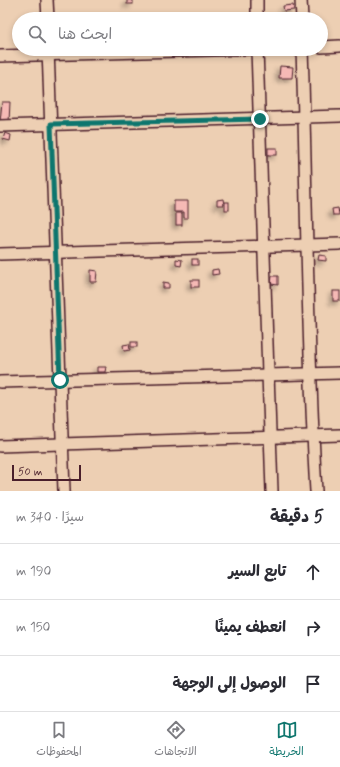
<!DOCTYPE html>
<html lang="ar">
<meta charset="utf-8">
<style>
body{margin:0;font-family:Mynerve,"Playpen Sans Arabic",sans-serif;background:#f2f2f3;color:#2b2b33;direction:rtl}
.scale{position:absolute;left:12px;bottom:10px;width:69px;box-sizing:border-box;padding-left:4px;border:2px solid #4a1f2b;border-top:0;font-size:11px;line-height:14px;white-space:nowrap;color:#4a1f2b;-webkit-text-stroke:3px #edcfb3;paint-order:stroke}
.stop{position:absolute;width:12px;height:12px;margin:-9px;border:3px solid #0f766e;border-radius:50%;background:#fff}
.stop.end{background:#0f766e;border-color:#fff;box-shadow:0 1px 4px #0008}
.list{margin:0;padding:0;list-style:none}
h2{display:flex;justify-content:space-between;align-items:center;height:52px;margin:0;padding:0 16px;font-size:17px}
h2 small{font-size:13px;font-weight:400;color:#7c7c81}
.list li{display:grid;grid-template-columns:26px 1fr auto;gap:12px;align-items:center;box-sizing:border-box;height:56px;padding:0 16px;border-top:1px solid #e1e1e2}
.list b{display:block;font-size:15px;white-space:nowrap}
.list em{font-size:13px;font-style:normal;color:#7c7c81}
.icon{flex:none;width:22px;height:22px;fill:none;stroke:currentColor;stroke-width:2;stroke-linecap:round;stroke-linejoin:round}
.map{position:relative;flex:none;width:340px;height:491px;overflow:hidden;direction:ltr}
.search{position:absolute;background:#fff;box-shadow:0 2px 6px #0003;left:12px;right:12px;top:12px;height:44px;display:flex;align-items:center;gap:10px;box-sizing:border-box;padding:0 14px;border-radius:22px;color:#7c7c81;font-size:15px}
.sheet{height:220px;background:#fff}
nav{display:flex;justify-content:space-around;align-items:center;box-sizing:border-box;height:56px;border-top:1px solid #e1e1e2;background:#fff;font-size:11px;color:#7c7c81}
nav a{display:grid;justify-items:center;gap:2px}
nav .on{color:#0f766e}
.map>svg:first-child{display:block}
.building{fill:#f5b9b5;stroke:#4a1f2b;filter:url(#shadow)}
.lines{fill:none;stroke-linecap:round;stroke-linejoin:round}
.street-casing{stroke:#4a1f2b;stroke-width:14}
.street{stroke:#edcfb3;stroke-width:11}
.route{stroke:#0f766e;stroke-width:5}
</style>
<div class="map">
<svg width="340" height="491" viewBox="0 0 340 491">
<defs>
<filter id="shadow"><feDropShadow dx="-3.5" dy="3.5" stdDeviation="2" flood-color="#0004"/></filter>
</defs>
<rect width="100%" height="100%" fill="#edcfb3"/>
<filter id="ink" filterUnits="userSpaceOnUse"><feTurbulence type="fractalNoise" baseFrequency=".025" numOctaves="2"/><feDisplacementMap in="SourceGraphic" scale="8" xChannelSelector="R" yChannelSelector="G"/><feConvolveMatrix kernelMatrix="1 2 1 2 8 2 1 2 1" color-interpolation-filters="sRGB"/></filter>
<g filter="url(#ink)">
<g class="building">
<rect x="127" y="0" width="6" height="4"/>
<path d="M293,5L294,10L284,11L283,6Z"/>
<path d="M280,66L293,67L292,78H279Z"/>
<path d="M2,102H10L9,122H0Z"/>
<path d="M5,133L11,135L10,141L3,139Z"/>
<rect x="268" y="148" width="9" height="7"/>
<path d="M223,199L224,205H217V200Z"/>
<path d="M174,201H188V218H184V212H174Z"/>
<rect x="225" y="202" width="4" height="8"/>
<path d="M338,208L339,215H333L332,209Z"/>
<rect x="176" y="213" width="6" height="12"/>
<path d="M319,255L326,256V261L318,260Z"/>
<path d="M176,259L182,260L181,266L176,265Z"/>
<rect x="192" y="259" width="6" height="6"/>
<path d="M218,269L219,274L212,275V270Z"/>
<path d="M90,270L97,271L96,282H90Z"/>
<path d="M272,276H278V285L271,284Z"/>
<rect x="191" y="280" width="8" height="7"/>
<path d="M163,282L169,283V288H163Z"/>
<rect x="333" y="291" width="7" height="10"/>
<rect x="131" y="342" width="6" height="5"/>
<path d="M129,344L130,350L124,351L123,345Z"/>
<path d="M97,367H106L105,372H97Z"/>
</g>
<g class="lines">
<g class="street-casing">
<g id="street">
<path d="M47,0L48,19"/>
<path d="M257,0V19"/>
<path d="M301,0L302,19"/>
<path d="M321,47L340,46"/>
<path d="M48,49L64,491"/>
<path d="M257,49L272,491"/>
<path d="M302,49C307,196 307,344 316,491"/>
<path d="M0,56L249,49"/>
<path d="M0,126L340,116"/>
<path d="M0,254L340,244"/>
<path d="M0,382L340,373"/>
<path d="M0,446L340,435"/>
</g>
</g>
<use href="#street" class="street"/>
</g>
</g>
<g class="lines" filter="url(#ink)">
<path class="route" d="M60,380L51,124L260,119"/>
</g>
</svg>
<div class="scale">50 m</div>
<div class="stop" style="left:60px;top:380px"></div>
<div class="stop end" style="left:260px;top:119px"></div>
<div class="search"><svg class="icon" aria-label="search" viewBox="0 0 24 24"><circle cx="10" cy="10" r="6"/><path d="M15 15l6 6"/></svg>ابحث هنا</div>
</div>
<section class="sheet">
<h2>5 دقيقة<small>سيرًا · 340 m</small></h2>
<ul class="list">
<li><svg class="icon" aria-label="ahead" viewBox="0 0 24 24"><path d="M12 20V5M6 11l6-6 6 6"/></svg><div><b>تابع السير</b></div><em>190 m</em></li>
<li><svg class="icon" aria-label="right" viewBox="0 0 24 24"><path d="M7 20v-9h11M14 6l5 5-5 5"/></svg><div><b>انعطف يمينًا</b></div><em>150 m</em></li>
<li><svg class="icon" aria-label="arrive" viewBox="0 0 24 24"><path d="M6 21V4h12l-3 4 3 4H6"/></svg><div><b>الوصول إلى الوجهة</b></div></li>
</ul>
</section>
<nav>
<a class="on"><svg class="icon" aria-label="map" viewBox="0 0 24 24"><path d="M3 6l6-2 6 2 6-2v14l-6 2-6-2-6 2zM9 4v14M15 6v14"/></svg>الخريطة</a>
<a><svg class="icon" aria-label="directions" viewBox="0 0 24 24"><path d="M12 3l9 9-9 9-9-9zM9 14v-3h6M13 9l2 2-2 2"/></svg>الاتجاهات</a>
<a><svg class="icon" aria-label="saved" viewBox="0 0 24 24"><path d="M7 4h10v16l-5-4-5 4z"/></svg>المحفوظات</a>
</nav>
